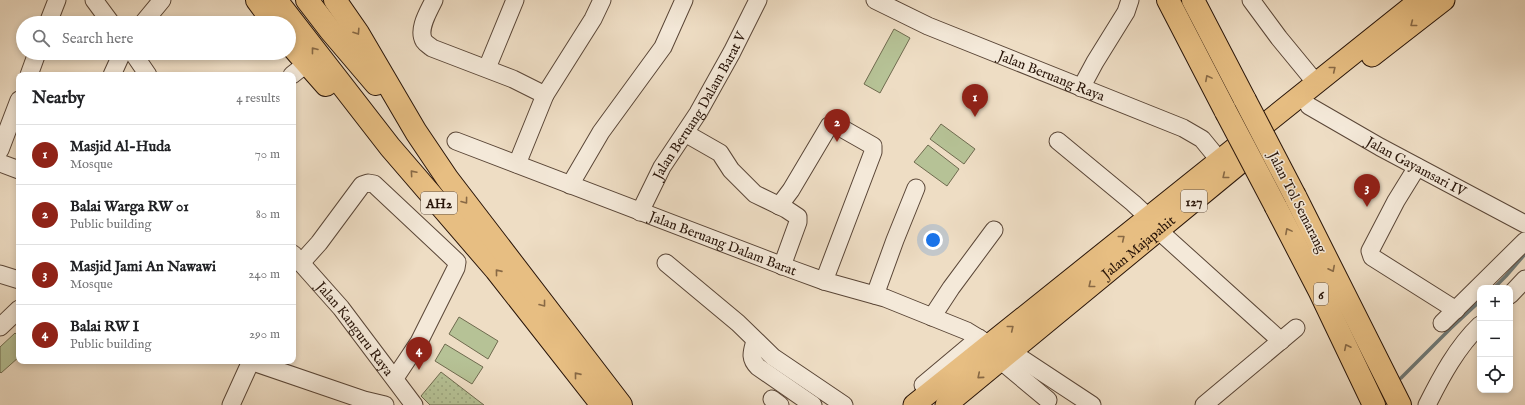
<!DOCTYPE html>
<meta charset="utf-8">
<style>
body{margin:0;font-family:"IM FELL English",serif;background:#f6f6f6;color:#202124}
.controls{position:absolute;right:12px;bottom:12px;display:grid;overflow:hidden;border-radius:8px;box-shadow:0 2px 6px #0003}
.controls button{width:36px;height:36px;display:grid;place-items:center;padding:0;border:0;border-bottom:1px solid #e0e0e0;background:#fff;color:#202124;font:20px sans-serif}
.you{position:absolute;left:933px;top:240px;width:14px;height:14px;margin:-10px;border:3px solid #fff;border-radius:50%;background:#1a73e8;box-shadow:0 0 0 6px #1a73e833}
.badge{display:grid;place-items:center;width:26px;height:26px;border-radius:50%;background:#8f2418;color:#fff;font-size:13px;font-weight:700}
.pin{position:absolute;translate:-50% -33px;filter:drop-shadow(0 1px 2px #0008)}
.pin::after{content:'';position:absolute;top:21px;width:14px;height:12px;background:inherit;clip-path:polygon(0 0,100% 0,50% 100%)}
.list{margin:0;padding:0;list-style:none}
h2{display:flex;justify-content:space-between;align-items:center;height:52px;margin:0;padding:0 16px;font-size:17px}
h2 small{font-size:13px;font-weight:400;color:#757577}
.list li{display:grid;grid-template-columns:26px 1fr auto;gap:12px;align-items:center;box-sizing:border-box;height:60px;padding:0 16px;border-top:1px solid #e0e0e0}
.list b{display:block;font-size:15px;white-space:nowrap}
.list p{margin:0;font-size:13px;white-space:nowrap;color:#757577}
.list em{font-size:13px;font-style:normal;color:#757577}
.icon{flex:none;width:22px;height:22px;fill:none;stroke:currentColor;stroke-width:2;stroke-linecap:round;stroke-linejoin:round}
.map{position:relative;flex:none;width:1525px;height:405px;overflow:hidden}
.search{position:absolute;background:#fff;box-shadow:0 2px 6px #0003;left:16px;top:16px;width:280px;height:44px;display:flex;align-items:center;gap:10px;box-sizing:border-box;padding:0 14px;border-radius:22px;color:#757577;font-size:15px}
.panel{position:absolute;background:#fff;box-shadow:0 2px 6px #0003;left:16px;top:72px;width:280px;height:292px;border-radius:8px}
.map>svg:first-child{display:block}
.green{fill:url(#green-dots);stroke:#6f6b4f}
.pitch{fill:#b6c296;stroke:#6f6b4f}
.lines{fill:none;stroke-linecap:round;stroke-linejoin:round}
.stream{stroke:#6e7875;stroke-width:3.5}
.minor-casing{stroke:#5a4637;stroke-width:19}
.major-casing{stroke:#281408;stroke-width:23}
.highway-casing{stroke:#281408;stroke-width:24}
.minor{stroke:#f4e9d9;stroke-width:17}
.major{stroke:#e7be82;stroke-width:21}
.highway{stroke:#e7be82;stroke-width:22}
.highway-bridge-casing{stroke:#281408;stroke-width:24;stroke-linecap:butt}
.highway-bridge{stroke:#e7be82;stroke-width:22}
.oneway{stroke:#886945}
.labels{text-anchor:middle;stroke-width:3;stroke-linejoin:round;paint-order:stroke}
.shield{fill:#f4e9d9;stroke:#655447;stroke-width:1}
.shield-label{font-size:13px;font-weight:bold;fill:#281408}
.street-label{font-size:14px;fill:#281408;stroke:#f4e9d9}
</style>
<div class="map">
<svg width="1525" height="405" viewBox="0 0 1525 405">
<defs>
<pattern id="green-dots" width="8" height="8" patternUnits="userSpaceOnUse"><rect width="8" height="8" fill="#b6c296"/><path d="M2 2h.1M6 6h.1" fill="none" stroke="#9ca680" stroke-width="1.8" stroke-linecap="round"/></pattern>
</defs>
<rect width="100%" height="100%" fill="#eeddc4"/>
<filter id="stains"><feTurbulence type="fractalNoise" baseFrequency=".005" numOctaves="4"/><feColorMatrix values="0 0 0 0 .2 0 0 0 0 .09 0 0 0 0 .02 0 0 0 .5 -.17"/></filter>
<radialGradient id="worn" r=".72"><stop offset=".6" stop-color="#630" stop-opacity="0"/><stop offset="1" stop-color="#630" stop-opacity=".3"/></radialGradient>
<path class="green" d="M441,372L480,402L484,405H430L421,396Z"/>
<g class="pitch">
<path d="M894,29L910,38L880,93L864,84Z"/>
<path d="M941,124L975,149L964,164L930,139Z"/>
<path d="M928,145L959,169L947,186L914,162Z"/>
<path d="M459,317L498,341L488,359L449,334Z"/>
<path d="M15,333L19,337V357L1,373L0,372V347Z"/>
<path d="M445,344L483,367L472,384L435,361Z"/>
</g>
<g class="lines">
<g class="stream">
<path d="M1494,288L1506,276L1525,254"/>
<path d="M1401,378L1450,329L1480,301"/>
</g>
<g class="minor-casing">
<g id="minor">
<path d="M94,0L111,23"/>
<path d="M434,0C429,11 417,29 424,41C426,44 430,46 432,48L513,79L545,95"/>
<path id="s1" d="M875,0L928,26L1183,128L1202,139L1220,161"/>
<path d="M1251,0L1279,38L1316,83"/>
<path d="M48,23L57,0"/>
<path d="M143,23L162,0"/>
<path d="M133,53L148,75"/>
<path d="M487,68L515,0"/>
<path d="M29,75L37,53"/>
<path d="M112,75L122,53"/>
<path d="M292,75L306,64"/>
<path d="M1081,88L1095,62L1126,12L1130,0"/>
<path id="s2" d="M1309,106L1380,147L1525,224"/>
<path d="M685,133L720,153L731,170L755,194L786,209L798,217V222L782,266"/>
<path id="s3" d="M456,141L791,269L824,281L885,298L967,331L990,345"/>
<path d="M1058,141L1133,203L1148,217"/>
<path d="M0,150L19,100"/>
<path d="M0,163L19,170"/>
<path d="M517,164L545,95L593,19L602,0"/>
<path d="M1417,167L1396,201L1370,251L1372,257L1456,310"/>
<path d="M570,185L601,132L663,47L684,0"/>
<path d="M779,206L791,190L829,126L836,125L873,146V152L824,281"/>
<path id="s4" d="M640,212L662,167L698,113L732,52L758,0"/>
<path d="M1158,230L1281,341"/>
<path id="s5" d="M293,254L341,308L414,405"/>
<path d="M301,263L319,243L362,185L368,183L374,184L438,244L457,262L456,268L419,342L395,378"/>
<path d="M666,263L738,323L773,357L844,405"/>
<path d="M0,274L19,280"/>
<path d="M875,295L895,240L916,188"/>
<path d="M1510,295L1525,279"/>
<path d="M932,317L951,288L994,230"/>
<path d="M1442,323L1525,241"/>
<path d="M0,327L19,309"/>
<path d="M755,341C752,352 749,358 758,367L813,405"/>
<path d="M1010,351L1092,405"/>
<path d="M1000,360L1048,400"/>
<path d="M250,361L364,400L385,405"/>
<path d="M924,386L923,385L979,338"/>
<path d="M772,399L780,405"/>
<path d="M231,405L251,361"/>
<path d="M1204,405L1296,328"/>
<path d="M1427,405C1441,377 1457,347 1480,325"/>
</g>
</g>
<g class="major-casing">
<g id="major">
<path d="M1372,56L1444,0"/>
<path d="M914,405L1420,0"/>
<path id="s6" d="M946,405L1246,158"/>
</g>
</g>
<g class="highway-casing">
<g id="highway">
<path d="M257,0L274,23"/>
<path d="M276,0L390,147L496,270L602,405"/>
<path d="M307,0L330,30L376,84"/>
<path d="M335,0L358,33L416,132L447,178L621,405"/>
<path d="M1168,0L1226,112"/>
<path d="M1193,0L1245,100"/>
<path d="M289,43L326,85"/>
<path d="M1295,196L1400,405"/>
<path d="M1276,207L1320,292L1374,405"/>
</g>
</g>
<use href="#minor" class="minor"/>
<use href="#major" class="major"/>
<use href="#highway" class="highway"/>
<g class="highway-bridge-casing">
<g id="highway-bridge">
<path d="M1245,100L1295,196"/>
<path d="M1226,112L1276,207"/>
</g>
</g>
<use href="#highway-bridge" class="highway-bridge"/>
</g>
<defs><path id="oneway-chevron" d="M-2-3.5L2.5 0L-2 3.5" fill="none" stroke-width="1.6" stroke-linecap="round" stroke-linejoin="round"/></defs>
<g class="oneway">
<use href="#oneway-chevron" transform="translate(1413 24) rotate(142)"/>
<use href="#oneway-chevron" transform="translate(357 32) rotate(57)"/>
<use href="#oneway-chevron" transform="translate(314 50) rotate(-128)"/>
<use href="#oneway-chevron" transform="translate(1333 69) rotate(-39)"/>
<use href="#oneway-chevron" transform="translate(1208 78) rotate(-118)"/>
<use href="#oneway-chevron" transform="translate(413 173) rotate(-131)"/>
<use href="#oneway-chevron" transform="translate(1225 176) rotate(141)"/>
<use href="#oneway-chevron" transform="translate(465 201) rotate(53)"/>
<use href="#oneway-chevron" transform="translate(1288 231) rotate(-118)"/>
<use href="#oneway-chevron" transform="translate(1122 238) rotate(-39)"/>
<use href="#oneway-chevron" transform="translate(1332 269) rotate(63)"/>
<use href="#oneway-chevron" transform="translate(498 272) rotate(-129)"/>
<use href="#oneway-chevron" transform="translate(1091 285) rotate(141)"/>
<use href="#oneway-chevron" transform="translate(543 304) rotate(52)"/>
<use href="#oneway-chevron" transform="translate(1011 328) rotate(-39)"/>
<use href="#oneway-chevron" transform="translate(1347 347) rotate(-116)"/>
<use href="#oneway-chevron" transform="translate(577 375) rotate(-129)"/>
<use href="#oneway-chevron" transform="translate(980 376) rotate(140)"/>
</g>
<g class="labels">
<g class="shield">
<rect x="1181" y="190" width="26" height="22" rx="3"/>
<rect x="421" y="192" width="36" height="22" rx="3"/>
<rect x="1314" y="283" width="14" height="22" rx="3"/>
</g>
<g class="shield-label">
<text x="1194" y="206">127</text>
<text x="439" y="208">AH2</text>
<text x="1321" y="299">6</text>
</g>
<g class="street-label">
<text dy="5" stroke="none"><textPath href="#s1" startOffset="192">Jalan Beruang Raya</textPath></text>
<text dy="5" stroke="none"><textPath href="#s4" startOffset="122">Jalan Beruang Dalam Barat V</textPath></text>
<text dy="5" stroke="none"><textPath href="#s2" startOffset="123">Jalan Gayamsari IV</textPath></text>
<text transform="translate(1298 202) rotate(63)" y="5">Jalan Tol Semarang</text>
<text dy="5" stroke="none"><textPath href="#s3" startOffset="286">Jalan Beruang Dalam Barat</textPath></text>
<text dy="5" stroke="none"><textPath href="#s6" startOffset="249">Jalan Majapahit</textPath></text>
<text dy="5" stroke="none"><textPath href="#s5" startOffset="97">Jalan Kanguru Raya</textPath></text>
</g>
</g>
<rect width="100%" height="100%" filter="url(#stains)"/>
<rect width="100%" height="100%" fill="url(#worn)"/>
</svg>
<div class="controls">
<button>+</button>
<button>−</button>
<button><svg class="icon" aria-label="locate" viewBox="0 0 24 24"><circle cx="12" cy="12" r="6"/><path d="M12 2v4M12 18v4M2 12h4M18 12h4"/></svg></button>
</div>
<div class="you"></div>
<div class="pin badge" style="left:975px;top:117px">1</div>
<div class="pin badge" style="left:837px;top:142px">2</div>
<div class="pin badge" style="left:1367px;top:207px">3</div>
<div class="pin badge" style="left:419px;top:370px">4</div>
<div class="search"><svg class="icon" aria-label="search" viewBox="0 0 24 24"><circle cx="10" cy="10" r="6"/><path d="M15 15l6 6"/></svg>Search here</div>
<section class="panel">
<h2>Nearby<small>4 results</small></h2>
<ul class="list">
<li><span class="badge">1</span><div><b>Masjid Al-Huda</b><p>Mosque</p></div><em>70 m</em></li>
<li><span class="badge">2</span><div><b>Balai Warga RW 01</b><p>Public building</p></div><em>80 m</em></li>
<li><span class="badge">3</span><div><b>Masjid Jami An Nawawi</b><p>Mosque</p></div><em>240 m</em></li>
<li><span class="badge">4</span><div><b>Balai RW I</b><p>Public building</p></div><em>290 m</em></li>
</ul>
</section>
</div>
